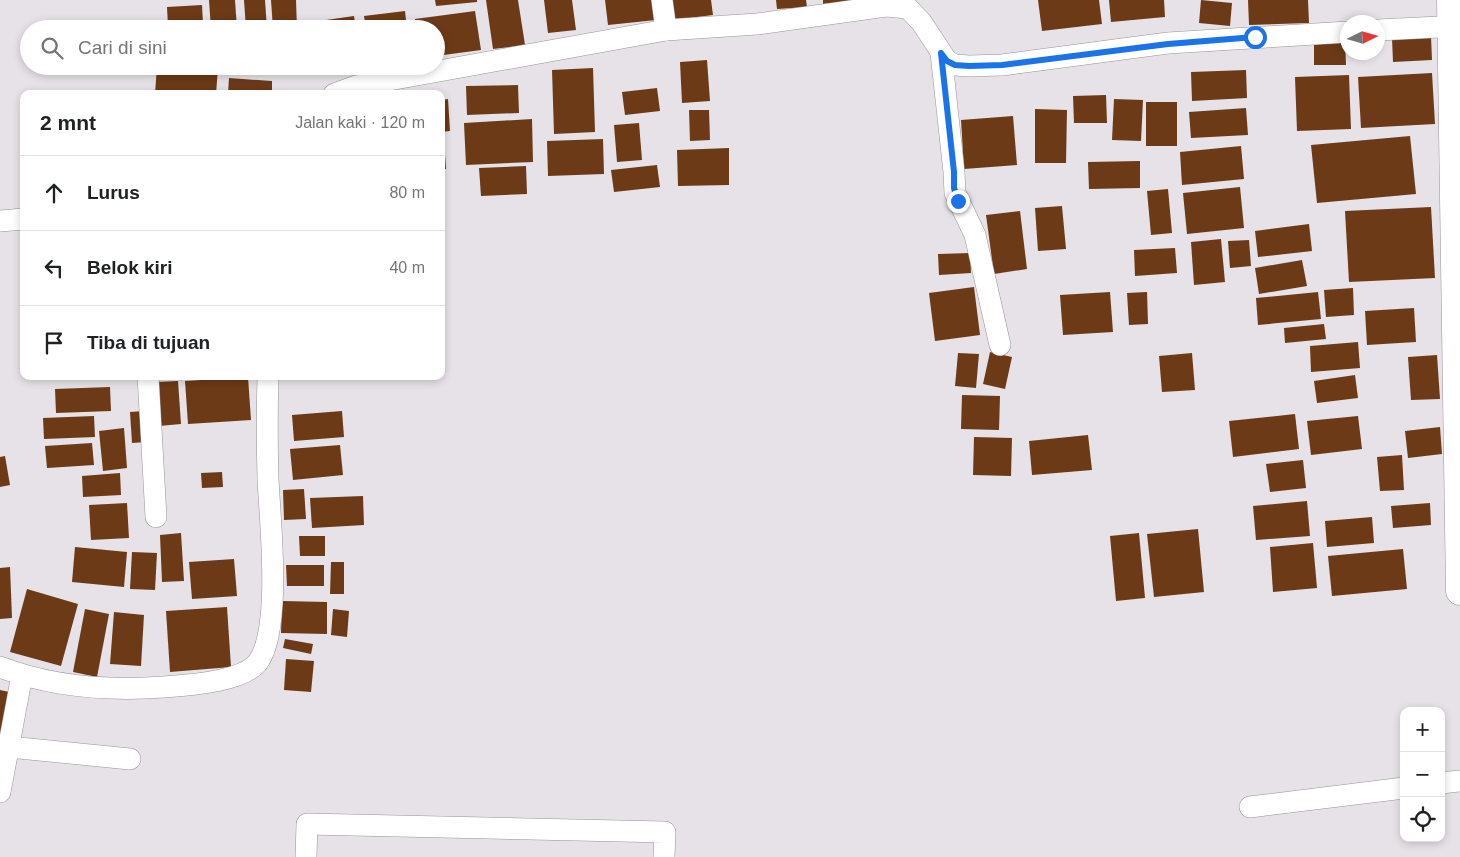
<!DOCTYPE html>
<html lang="id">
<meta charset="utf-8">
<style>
body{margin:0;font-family:Arial,sans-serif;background:#f2f2f2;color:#202124}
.controls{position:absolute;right:15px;bottom:15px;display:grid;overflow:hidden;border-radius:10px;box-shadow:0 2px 8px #0003}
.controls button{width:45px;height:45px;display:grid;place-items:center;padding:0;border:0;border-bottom:1px solid #e0e0e0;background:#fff;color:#202124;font:25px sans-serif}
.compass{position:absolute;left:1340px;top:15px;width:45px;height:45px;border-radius:50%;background:#fff;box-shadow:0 2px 8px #0003;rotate:85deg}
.stop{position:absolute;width:15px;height:15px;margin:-11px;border:4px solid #1a73e8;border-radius:50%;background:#fff}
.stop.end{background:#1a73e8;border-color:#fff;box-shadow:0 1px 5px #0008}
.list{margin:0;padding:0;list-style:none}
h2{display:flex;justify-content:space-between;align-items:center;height:65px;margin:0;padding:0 20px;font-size:21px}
h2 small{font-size:16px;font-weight:400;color:#757577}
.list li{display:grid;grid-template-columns:32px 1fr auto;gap:15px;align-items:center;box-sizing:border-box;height:75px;padding:0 20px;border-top:1px solid #e0e0e0}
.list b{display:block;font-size:19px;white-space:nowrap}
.list em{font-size:16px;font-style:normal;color:#757577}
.icon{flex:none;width:28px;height:28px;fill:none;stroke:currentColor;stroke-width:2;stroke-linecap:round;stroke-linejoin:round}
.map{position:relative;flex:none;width:1460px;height:857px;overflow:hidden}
.search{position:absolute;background:#fff;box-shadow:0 2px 8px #0003;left:20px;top:20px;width:425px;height:55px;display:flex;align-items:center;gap:12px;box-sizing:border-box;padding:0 18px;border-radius:28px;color:#757577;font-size:19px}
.panel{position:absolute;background:#fff;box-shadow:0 2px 8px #0003;left:20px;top:90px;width:425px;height:290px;border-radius:10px}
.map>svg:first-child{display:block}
.building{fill:#6c3a16}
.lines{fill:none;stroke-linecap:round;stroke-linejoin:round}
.minor-casing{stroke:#979398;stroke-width:22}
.tertiary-casing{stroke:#979398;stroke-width:29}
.minor{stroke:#fff;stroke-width:21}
.tertiary{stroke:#fff;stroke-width:28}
.route{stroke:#1a73e8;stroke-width:6}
</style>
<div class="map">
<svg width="1460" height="857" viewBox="0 0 1460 857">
<rect width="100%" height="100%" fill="#e6e2e7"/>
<g class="building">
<path d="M209,0H235L237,29H211Z"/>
<path d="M244,0H265L267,29H246Z"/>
<path d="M271,0H296L297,29H273Z"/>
<path d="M435,0H477V2L436,6Z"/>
<path d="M486,0H518L525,45L493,49Z"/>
<path d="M544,0H572L576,30L548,33Z"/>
<path d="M605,0H654L656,20L608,25Z"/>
<path d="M671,0H711L713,15L674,20Z"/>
<path d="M776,0H806L807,7L777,9Z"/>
<path d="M823,0H851V1L823,4Z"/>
<path d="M1038,0H1099L1102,24L1042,31Z"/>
<path d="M1109,0H1164L1165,17L1111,22Z"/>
<path d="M1201,0L1232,3L1230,26L1199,23Z"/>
<path d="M1248,0H1308L1309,23L1249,25Z"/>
<path d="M202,5L203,24L168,26L167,7Z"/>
<path d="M405,11L407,29H366L364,16Z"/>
<path d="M475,11L481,50L436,56V29H416L415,19Z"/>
<path d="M354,16L356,29H327L326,20Z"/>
<path d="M1431,36L1432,60L1393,62L1392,38Z"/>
<path d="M1345,40L1346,65H1314V41Z"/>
<path d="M707,60L710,101L682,103L680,62Z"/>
<path d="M157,66H193L218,68L216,94H155Z"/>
<path d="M284,66H306V69L286,73Z"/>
<path d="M331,66H360V68L332,72Z"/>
<path d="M370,66H412V68L370,72Z"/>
<path d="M593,68L595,132L554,134L552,70Z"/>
<path d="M1246,70L1247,98L1192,101L1191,72Z"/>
<path d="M1432,73L1435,124L1361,128L1358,77Z"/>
<path d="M1349,75L1351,129L1297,131L1295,77Z"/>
<path d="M229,78L272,81V94H228Z"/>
<path d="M518,85L519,113L467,115L466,86Z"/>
<path d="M657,88L660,111L625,115L622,92Z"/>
<path d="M1106,95L1107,123H1074L1073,96Z"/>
<path d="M448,99L450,131L441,132V100Z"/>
<path d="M1114,99L1143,100L1141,141L1112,140Z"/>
<rect x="1146" y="102" width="31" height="44"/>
<path d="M1246,108L1248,135L1191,138L1189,112Z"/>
<path d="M1035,109L1067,110L1066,163H1035Z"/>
<path d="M689,110H709L710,140L690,141Z"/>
<path d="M1013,116L1017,165L964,169L961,120Z"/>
<path d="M532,119L533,162L466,165L464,123Z"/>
<path d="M639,123L642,160L617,162L614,125Z"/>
<path d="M1410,136L1416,194L1317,203L1311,145Z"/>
<path d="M441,139H444L446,169H441Z"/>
<path d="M603,139L604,174L548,176L547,141Z"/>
<path d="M1241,146L1244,179L1182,185L1180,152Z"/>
<path d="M729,148V185L678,186L677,150Z"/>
<path d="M1140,161V188L1089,189L1088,162Z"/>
<path d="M657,165L660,187L614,192L611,170Z"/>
<path d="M526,166L527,194L481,196L479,168Z"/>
<path d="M1240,187L1244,228L1187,234L1183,193Z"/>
<path d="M1168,189L1172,233L1151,235L1147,191Z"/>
<path d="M1062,206L1066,249L1038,251L1035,208Z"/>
<path d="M1431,207L1435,278L1349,282L1345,211Z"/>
<path d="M1020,211L1027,269L994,274L986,215Z"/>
<path d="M1309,224L1312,251L1258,257L1255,231Z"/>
<path d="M1221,239L1225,282L1194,285L1191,242Z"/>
<path d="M1249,240L1251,266L1230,268L1228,241Z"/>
<path d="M1175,248L1177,273L1135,276L1134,250Z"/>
<path d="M970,253L971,273L939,275L938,254Z"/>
<path d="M1302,260L1307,286L1259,294L1255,268Z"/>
<path d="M974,287L980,335L935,341L929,293Z"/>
<path d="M1353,288L1354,315L1326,317L1324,290Z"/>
<path d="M1110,292L1113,332L1063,335L1060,295Z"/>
<path d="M1147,292L1148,324L1129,325L1127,293Z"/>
<path d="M1318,292L1321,319L1258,325L1256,298Z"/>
<path d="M1414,308L1416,342L1367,345L1365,311Z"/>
<path d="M1324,324L1326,339L1285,343L1284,328Z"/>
<path d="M1358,342L1360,368L1311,372L1310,346Z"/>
<path d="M990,352L1012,357L1005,389L983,384Z"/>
<path d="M958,353L979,354L976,388L955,386Z"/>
<path d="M1192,353L1195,390L1162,392L1159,356Z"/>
<path d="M1437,355L1440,399L1411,400L1408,357Z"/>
<path d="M1355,375L1358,398L1317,403L1314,381Z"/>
<path d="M248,377L251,420L188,424L185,381Z"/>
<path d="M178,381L181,424L159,426L156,382Z"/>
<path d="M110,387L111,411L56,413L55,389Z"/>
<path d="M962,395L1000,396L999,430L961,429Z"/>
<path d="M144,411L146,442L132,443L130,412Z"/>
<path d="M342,411L344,437L294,441L292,415Z"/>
<path d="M1295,414L1299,449L1233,457L1229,421Z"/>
<path d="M94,416L95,437L44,439L43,418Z"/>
<path d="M1358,416L1362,449L1311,455L1307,421Z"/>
<path d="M1440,427L1442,454L1408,458L1405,431Z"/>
<path d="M124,428L127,468L103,471L99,431Z"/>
<path d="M1088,435L1092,470L1032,475L1029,441Z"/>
<path d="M974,437L1012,438L1011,476L973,475Z"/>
<path d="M92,443L94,465L47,468L45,446Z"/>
<path d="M340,445L343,475L293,480L290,449Z"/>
<path d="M1402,455L1404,490L1380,491L1377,457Z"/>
<path d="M5,456L10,485L0,487V457Z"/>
<path d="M1303,460L1306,488L1270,492L1266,464Z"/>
<path d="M222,472L223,487L202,488L201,473Z"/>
<path d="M120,473L121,495L83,497L82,476Z"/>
<path d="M304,489L306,519L284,520L283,490Z"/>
<path d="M363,496L364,525L312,528L310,498Z"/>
<path d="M1307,501L1310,536L1256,540L1253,506Z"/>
<path d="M127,503L129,538L91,540L89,505Z"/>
<path d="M1430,503L1431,525L1393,528L1391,506Z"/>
<path d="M1372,517L1374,543L1327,547L1325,521Z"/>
<path d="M1198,529L1204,592L1154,597L1147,534Z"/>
<path d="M181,533L184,581L162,582L160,535Z"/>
<path d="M1139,533L1145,598L1116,601L1110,536Z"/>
<path d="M299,536H325V556H300Z"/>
<path d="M1313,543L1317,588L1273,592L1270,547Z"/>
<path d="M75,547L127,552L124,587L72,582Z"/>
<path d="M1403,549L1407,589L1332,596L1328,556Z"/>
<path d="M132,552L157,553L155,590L130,589Z"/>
<path d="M234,559L237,596L192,599L189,562Z"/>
<path d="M331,562H344V594H330Z"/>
<path d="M286,565H324V586H287Z"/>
<path d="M10,567L12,618L0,619V568Z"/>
<path d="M27,589L78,604L61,666L10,652Z"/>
<path d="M282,601L327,602V634L281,633Z"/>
<path d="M227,607L231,667L170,672L166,611Z"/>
<path d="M85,609L109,614L97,677L73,672Z"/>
<path d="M333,609L349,611L347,637L331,635Z"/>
<path d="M114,612L144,615L141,666L110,664Z"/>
<path d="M285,639L313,644L311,654L283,648Z"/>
<path d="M286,659L314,661L311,692L284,690Z"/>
<path d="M0,690L14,693L6,733L0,732Z"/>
</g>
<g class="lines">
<g class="minor-casing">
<g id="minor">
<path d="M662,0L666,30"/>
<path d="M1378,30L1460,26"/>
<path d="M941,53L954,172L955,193L975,235L1000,345"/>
<path d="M334,94L356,86L666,30L757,24L886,6L908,8L922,23L947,61L955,65L969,66L1002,65L1168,43L1348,32"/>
<path d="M0,221L24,219"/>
<path d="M148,376L156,517"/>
<path d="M0,667C52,687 109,691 164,687C187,685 243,682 258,662C282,629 270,521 268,479C267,444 267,410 268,376"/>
<path d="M9,747L130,759"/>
<path d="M1441,783L1460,781"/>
<path d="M0,792L22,675"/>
<path d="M1250,807L1404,788"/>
<path d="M306,857L307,824L665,832L664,857"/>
</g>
</g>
<g class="tertiary-casing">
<path id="tertiary" d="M1451,0L1460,591"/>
</g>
<use href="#minor" class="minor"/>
<use href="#tertiary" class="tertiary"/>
</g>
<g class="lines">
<path class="route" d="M958,201L954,188V172L941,53L947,61L955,65L969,66L1002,65L1168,44L1255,37"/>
</g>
</svg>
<div class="controls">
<button>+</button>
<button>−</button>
<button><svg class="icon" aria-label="locate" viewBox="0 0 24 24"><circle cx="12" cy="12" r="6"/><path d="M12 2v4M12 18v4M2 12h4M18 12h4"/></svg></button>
</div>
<svg class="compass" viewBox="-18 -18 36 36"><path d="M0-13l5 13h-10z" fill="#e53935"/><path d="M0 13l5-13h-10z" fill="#757577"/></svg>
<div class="stop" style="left:1255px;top:37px"></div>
<div class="stop end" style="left:958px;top:201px"></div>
<div class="search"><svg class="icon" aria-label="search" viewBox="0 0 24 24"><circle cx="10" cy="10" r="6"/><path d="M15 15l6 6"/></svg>Cari di sini</div>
<section class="panel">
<h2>2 mnt<small>Jalan kaki · 120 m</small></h2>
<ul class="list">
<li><svg class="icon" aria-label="ahead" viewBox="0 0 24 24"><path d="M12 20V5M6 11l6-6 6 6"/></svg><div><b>Lurus</b></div><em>80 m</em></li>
<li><svg class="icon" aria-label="left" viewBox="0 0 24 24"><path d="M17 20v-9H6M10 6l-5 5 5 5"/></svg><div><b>Belok kiri</b></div><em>40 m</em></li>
<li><svg class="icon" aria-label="arrive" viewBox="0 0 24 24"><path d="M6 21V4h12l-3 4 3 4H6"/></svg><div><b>Tiba di tujuan</b></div></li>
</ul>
</section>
</div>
